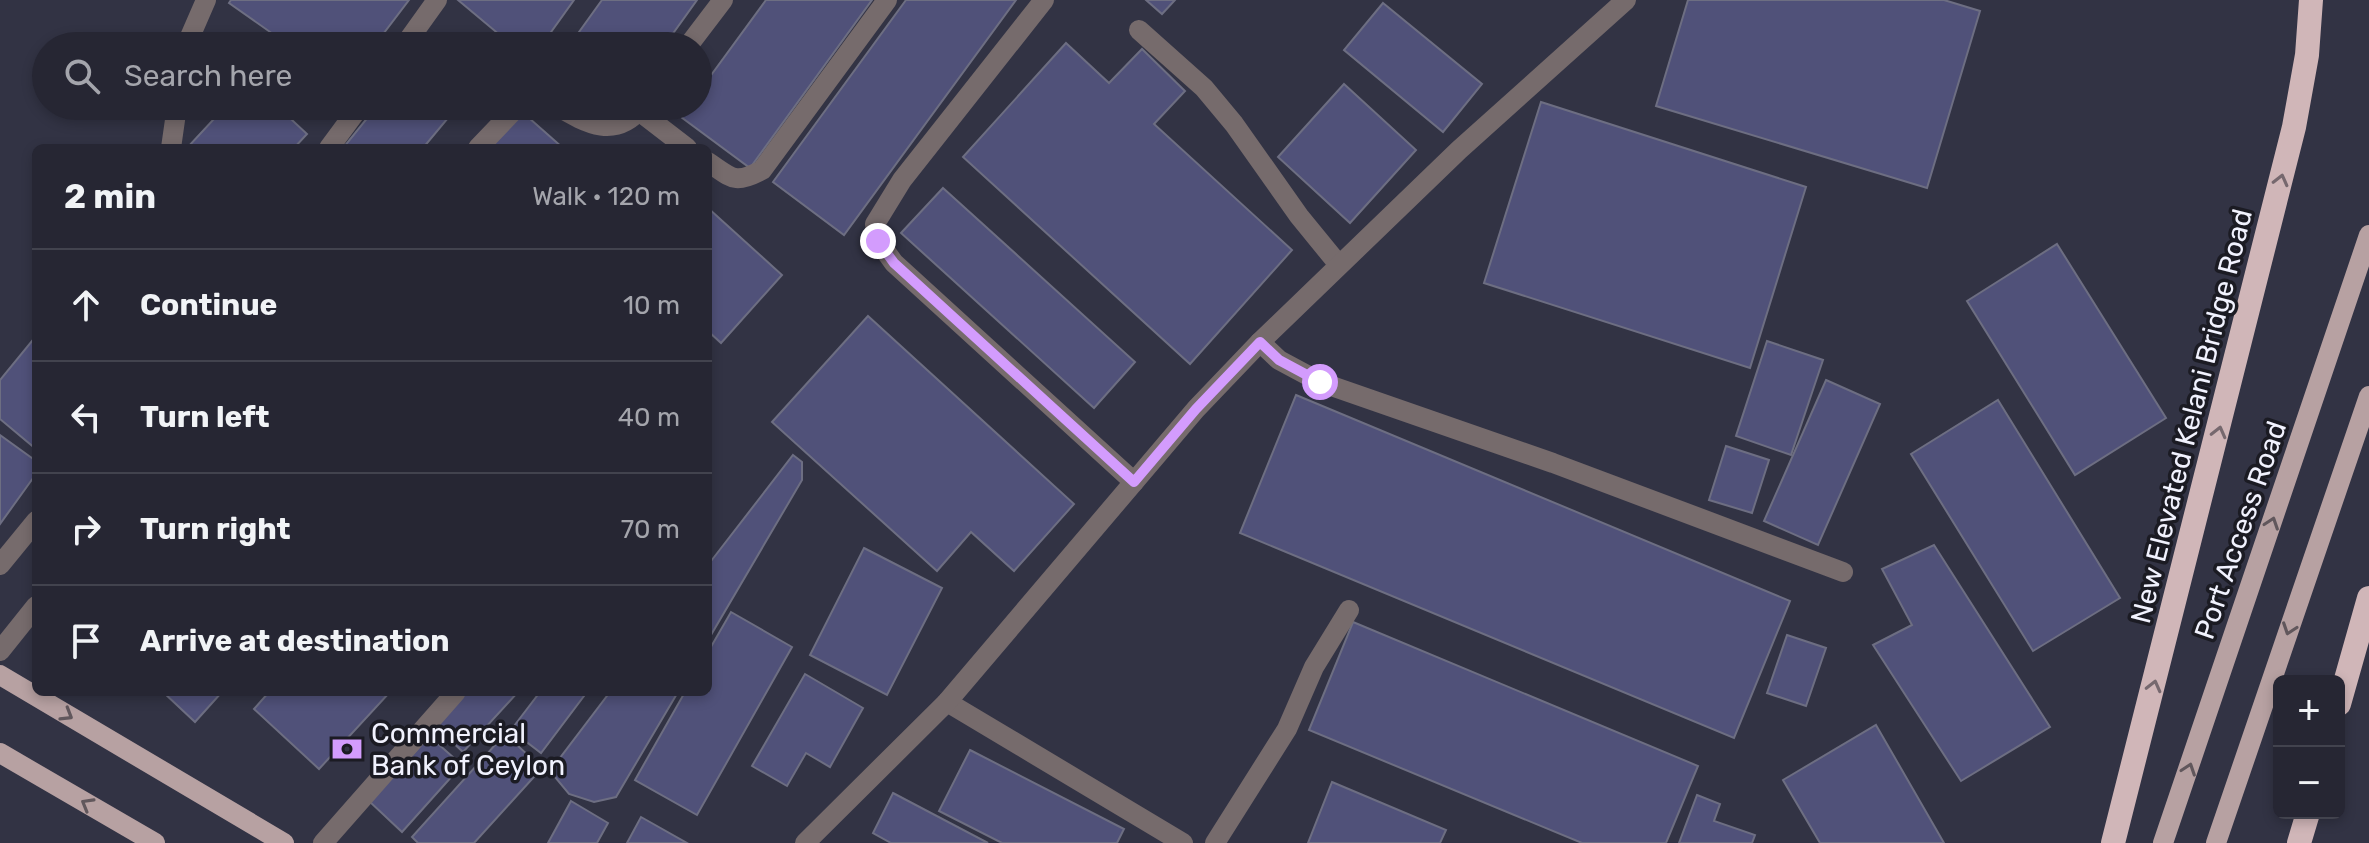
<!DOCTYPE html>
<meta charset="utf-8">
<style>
body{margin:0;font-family:Rubik,sans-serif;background:#32323f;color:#f1f3f6}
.controls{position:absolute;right:24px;bottom:24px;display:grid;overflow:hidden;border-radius:12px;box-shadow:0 4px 12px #0003}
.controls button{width:72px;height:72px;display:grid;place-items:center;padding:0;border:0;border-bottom:2px solid #42434e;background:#262633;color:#f1f3f6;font:40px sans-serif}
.stop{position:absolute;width:24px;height:24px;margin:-18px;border:6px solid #d39cfd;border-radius:50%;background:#fff}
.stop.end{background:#d39cfd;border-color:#fff;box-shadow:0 2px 8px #0008}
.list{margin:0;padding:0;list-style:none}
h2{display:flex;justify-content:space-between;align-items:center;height:104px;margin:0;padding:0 32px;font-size:34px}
h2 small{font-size:26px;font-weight:400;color:#a4a5ac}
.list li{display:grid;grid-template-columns:52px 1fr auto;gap:24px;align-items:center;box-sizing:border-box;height:112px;padding:0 32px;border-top:2px solid #42434e}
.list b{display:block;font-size:30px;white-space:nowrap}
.list em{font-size:26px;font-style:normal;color:#a4a5ac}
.icon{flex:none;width:44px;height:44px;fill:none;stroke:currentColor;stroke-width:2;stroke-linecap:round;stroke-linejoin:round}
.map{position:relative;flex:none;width:2369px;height:843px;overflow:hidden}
.search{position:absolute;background:#262633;box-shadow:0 4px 12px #0003;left:32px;top:32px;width:680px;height:88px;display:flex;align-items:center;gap:20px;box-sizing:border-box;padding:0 28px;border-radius:44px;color:#a4a5ac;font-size:30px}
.panel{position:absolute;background:#262633;box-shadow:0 4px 12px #0003;left:32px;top:144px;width:680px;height:552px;border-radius:12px}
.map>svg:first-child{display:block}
.building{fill:#505179;stroke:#6d6e82;stroke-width:2}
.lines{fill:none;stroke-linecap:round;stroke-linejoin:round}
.minor{stroke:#766b6c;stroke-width:20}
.major{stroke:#b7a1a2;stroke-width:20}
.highway{stroke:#d0b6b8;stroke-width:24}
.oneway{stroke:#76686e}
.oneway2{stroke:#61575c}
.route{stroke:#d39cfd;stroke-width:10}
.labels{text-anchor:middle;stroke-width:7;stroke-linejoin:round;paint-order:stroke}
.street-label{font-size:28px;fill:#f1f2fe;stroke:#1b1b23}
.poi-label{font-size:28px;fill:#f1f2fe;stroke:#1b1b23;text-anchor:start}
</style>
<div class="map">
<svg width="2369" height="843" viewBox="0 0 2369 843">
<rect width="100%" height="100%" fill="#323344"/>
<g class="building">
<path d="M231,0H409L374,46H290L229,3Z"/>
<path d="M458,0H574L541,46H513Z"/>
<path d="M602,0H697L664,46H569Z"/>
<path d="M766,0H872L750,168L681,117L689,106H698V93Z"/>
<path d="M906,0H1016L844,235L773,182Z"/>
<path d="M1146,0H1175L1162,14Z"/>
<path d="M1688,0H1944L1980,11L1927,188L1656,106Z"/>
<path d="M1383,3L1482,84L1443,132L1344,50Z"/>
<path d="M1066,43L1109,83L1142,49L1185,91L1154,124L1292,250L1190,364L963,157Z"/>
<path d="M1344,84L1416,150L1350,223L1278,157Z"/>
<path d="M1541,102L1806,187L1750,368L1484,283Z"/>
<path d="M226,106H277L307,134L294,148H187Z"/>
<path d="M377,106H458L423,148H343Z"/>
<path d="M585,106H621L608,123Z"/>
<path d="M520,110L563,148H488Z"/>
<path d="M943,188L1135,362L1094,408L901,233Z"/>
<path d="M708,208L782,275L721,343L708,331Z"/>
<path d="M2057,244L2166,418L2075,475L1967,301Z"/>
<path d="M868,316L1074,504L1014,571L971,532L937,571L772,422Z"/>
<path d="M36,336V449L0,419V380Z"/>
<path d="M1767,341L1823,360L1791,455L1736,436Z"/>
<path d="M1826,380L1880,404L1818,545L1764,521Z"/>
<path d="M1296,395L1790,601L1734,738L1240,533Z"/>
<path d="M1998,400L2120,598L2033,651L1911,454Z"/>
<path d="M0,435L36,461V474L0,524Z"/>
<path d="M1726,446L1769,460L1752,513L1709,500Z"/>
<path d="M793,455L802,462V480L708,640V565Z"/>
<path d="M1934,545L2050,727L1961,781L1873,645L1912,625L1882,569Z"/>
<path d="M864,548L942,588L887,695L810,655Z"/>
<path d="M731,612L792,647L697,815L635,780L685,692H708V652Z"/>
<path d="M1353,622L1698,766L1666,843H1582L1309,730Z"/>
<path d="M1787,635L1826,648L1806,706L1767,693Z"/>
<path d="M805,674L863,708L830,767L806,753L787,786L752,766Z"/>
<path d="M163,692H222L195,722Z"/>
<path d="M269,692H390L319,769L254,709Z"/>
<path d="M465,692H518L463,752L435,726Z"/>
<path d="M540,692H587L541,753L511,730Z"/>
<path d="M610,692H678L616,797L594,802L569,794L550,771Z"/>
<path d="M1876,725L1944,843H1820L1783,780Z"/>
<path d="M505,734L542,768L474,843H418L412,837Z"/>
<path d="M429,736L462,765L402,832L370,802Z"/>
<path d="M970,750L1124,829L1117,843H1002L939,811Z"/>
<path d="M1332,782L1446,830L1440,843H1308Z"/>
<path d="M893,793L988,843H891L873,833Z"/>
<path d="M1697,795L1720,804L1714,821L1755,835L1752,843H1679Z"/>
<path d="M571,801L608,823L597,843H548Z"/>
<path d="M641,817L687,843H627Z"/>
</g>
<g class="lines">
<g class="minor">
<path d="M1044,0L902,180L875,224L878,241L894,263L1134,482"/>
<path d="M1139,30L1204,88L1234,124L1299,216L1339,265"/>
<path d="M186,46L206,0"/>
<path d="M404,46L437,0"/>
<path d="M688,46L723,0"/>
<path d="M557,106C587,124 616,140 643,106"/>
<path d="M639,111L687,148"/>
<path d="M171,148L177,106"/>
<path d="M329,148L360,106"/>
<path d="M478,148L518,106"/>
<path d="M708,162C732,178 734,185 762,170L887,0"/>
<path d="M1260,342L1279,360L1320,382L1553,463L1843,572"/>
<path d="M0,565L36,521"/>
<path d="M0,651L36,606"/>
<path d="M947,702L1183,843"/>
<path d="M323,843L456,692"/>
<path d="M805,843L947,702L1196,409L1260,342L1459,150L1626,0"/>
<path d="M1215,843L1287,729L1314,667L1349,610"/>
</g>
<g class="major">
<path d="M0,675L284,843"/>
<path d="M0,753L155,843"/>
<path d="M2163,843L2369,235"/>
<path d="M2216,843L2369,396"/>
</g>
<g class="highway">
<path d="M2339,704L2369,598"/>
<path d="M2113,843L2294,127L2307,55L2311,0"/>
<path d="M2299,843L2308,813"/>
</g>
</g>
<defs><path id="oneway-chevron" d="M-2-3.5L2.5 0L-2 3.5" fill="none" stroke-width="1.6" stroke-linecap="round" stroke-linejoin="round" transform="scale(2)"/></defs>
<g class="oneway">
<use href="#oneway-chevron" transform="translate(2281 180) rotate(-76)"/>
<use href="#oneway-chevron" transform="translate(2219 432) rotate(-76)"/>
<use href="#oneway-chevron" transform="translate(2154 686) rotate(-76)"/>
</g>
<g class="oneway2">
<use href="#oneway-chevron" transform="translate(2272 523) rotate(-71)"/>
<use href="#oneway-chevron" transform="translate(2289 629) rotate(109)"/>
<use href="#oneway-chevron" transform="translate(67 715) rotate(31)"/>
<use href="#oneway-chevron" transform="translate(2189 769) rotate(-71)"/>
<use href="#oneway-chevron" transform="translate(87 804) rotate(-150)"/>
</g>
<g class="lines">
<path class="route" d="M878,241L894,263L1134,482L1196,409L1260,342L1279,360L1320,382"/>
</g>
<defs>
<g id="bank-bare" transform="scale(2.4)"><path d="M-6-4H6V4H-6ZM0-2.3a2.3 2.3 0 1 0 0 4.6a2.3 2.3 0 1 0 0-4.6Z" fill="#d39cfd" stroke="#1b1b23" stroke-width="2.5" paint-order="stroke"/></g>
</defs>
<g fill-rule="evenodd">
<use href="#bank-bare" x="347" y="749"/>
</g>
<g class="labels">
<g class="street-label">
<text transform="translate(2191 416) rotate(-76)" y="10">New Elevated Kelani Bridge Road</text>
<text transform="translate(2240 530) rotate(-71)" y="10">Port Access Road</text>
</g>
<g class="poi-label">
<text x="371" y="743">Commercial<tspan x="371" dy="32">Bank of Ceylon</tspan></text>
</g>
</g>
</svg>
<div class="controls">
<button>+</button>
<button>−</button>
</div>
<div class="stop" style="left:1320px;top:382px"></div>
<div class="stop end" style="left:878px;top:241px"></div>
<div class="search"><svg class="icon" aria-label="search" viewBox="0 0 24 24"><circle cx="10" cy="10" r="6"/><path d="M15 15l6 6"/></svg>Search here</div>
<section class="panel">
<h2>2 min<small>Walk · 120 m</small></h2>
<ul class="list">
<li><svg class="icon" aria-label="ahead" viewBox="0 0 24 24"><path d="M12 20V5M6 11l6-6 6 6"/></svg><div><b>Continue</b></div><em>10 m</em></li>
<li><svg class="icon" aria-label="left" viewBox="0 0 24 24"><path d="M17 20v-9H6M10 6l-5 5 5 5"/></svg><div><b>Turn left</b></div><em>40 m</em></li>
<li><svg class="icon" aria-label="right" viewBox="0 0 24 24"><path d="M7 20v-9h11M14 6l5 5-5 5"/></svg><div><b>Turn right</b></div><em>70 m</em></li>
<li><svg class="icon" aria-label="arrive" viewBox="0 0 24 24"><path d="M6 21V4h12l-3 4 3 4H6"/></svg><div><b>Arrive at destination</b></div></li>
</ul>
</section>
</div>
